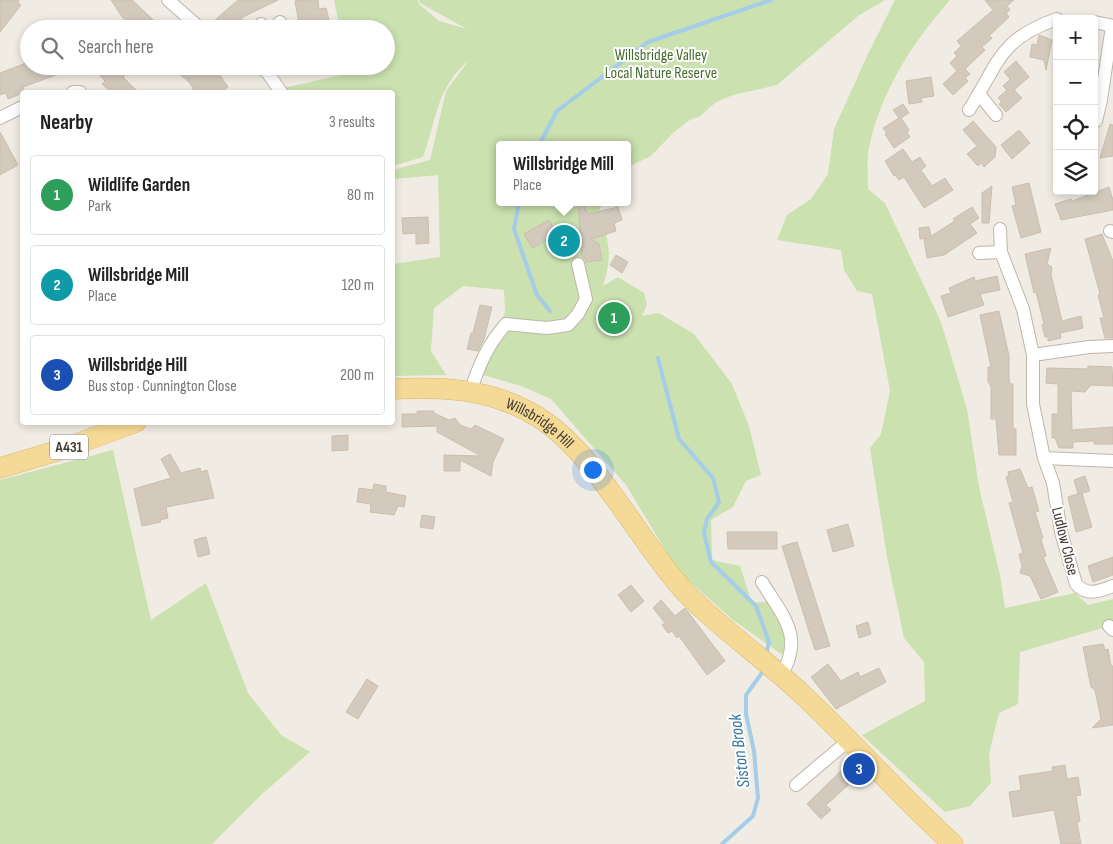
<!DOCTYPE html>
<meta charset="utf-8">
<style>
body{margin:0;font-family:"Sofia Sans Condensed",sans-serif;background:#f2f2f2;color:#222}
.controls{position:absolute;right:15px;top:15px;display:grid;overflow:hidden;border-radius:5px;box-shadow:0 2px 8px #0003}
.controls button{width:45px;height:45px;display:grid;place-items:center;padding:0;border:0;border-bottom:1px solid #e0e0e0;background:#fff;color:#222;font:25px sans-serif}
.you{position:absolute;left:592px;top:469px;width:18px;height:18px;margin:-12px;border:4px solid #fff;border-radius:50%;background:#1a73e8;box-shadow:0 0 0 8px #1a73e833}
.badge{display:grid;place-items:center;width:32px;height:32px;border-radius:50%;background:#e73f23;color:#fff;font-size:16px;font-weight:700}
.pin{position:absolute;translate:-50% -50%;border:2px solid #fff;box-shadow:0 1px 5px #0006}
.popup{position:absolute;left:496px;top:141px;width:135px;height:65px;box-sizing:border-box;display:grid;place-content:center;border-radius:5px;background:#fff;filter:drop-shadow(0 1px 4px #0005);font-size:16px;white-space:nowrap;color:#767676}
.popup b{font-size:19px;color:#222}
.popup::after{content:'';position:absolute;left:50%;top:100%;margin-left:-10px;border:10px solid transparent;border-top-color:#fff}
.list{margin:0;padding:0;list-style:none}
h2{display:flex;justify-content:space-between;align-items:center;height:65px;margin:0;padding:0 20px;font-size:21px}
h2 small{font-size:16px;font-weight:400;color:#767676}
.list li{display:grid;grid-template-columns:32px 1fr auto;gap:15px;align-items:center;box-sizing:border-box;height:80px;margin:0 10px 10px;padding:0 10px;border:1px solid #e0e0e0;border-radius:5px}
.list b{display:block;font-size:19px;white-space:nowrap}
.list p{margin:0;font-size:16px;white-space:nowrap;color:#767676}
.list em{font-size:16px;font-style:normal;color:#767676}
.icon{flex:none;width:28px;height:28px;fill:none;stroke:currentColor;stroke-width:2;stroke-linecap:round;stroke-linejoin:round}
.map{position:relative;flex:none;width:1113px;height:844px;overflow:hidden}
.search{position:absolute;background:#fff;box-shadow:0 2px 8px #0003;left:20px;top:20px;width:375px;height:55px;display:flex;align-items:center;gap:12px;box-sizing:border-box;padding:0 18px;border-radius:28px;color:#767676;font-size:19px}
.panel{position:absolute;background:#fff;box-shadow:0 2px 8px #0003;left:20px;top:90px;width:375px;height:335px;border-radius:5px}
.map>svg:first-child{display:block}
.green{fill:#cbe1af}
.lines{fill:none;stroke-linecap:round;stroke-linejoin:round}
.stream{stroke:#a3cde9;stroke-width:4}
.building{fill:#d3cabd;stroke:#cabfae}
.street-casing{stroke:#bdb6aa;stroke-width:14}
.primary-casing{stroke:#d8b669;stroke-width:21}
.street{stroke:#fff;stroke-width:12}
.primary{stroke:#f5da97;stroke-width:20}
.labels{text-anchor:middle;stroke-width:4;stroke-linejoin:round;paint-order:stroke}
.shield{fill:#fff;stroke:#7a7671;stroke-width:1}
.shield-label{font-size:15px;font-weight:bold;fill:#413c34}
.park-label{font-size:16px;fill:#466d2d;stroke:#fff}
.street-label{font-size:16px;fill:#413c34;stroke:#fff}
.water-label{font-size:18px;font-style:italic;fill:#3776a3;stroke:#fff}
</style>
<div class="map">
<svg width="1113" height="844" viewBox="0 0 1113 844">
<rect width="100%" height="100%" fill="#f0ece3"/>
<g class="green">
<path d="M334,0H418L419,4L439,21L467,29L420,3L419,0H885L858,16L777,85L733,95L716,102L699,117L691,119L673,133L651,156L628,167V145H500V202H603L599,211C609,241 613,255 603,286L618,277L644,293L647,305L642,316L659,313L694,334L732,384L749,426L761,475L746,481L733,507L711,520L712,560L740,566L752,603L771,601L790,646L781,654L733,620L678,571L626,485L551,399L521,386L483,375L481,380L471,378L474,369L505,313L504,290L463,286L434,308L431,351L446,375L393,376V264L440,257L438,175L393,179V170L430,160L446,91L469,60C436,88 437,119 423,157L393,166L392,92H287L284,88L354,72V66H386V29H340Z"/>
<path d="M895,0H950C913,42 883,88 870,143C866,157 868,175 868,189L885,203L941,322L967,409L979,487L1000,575L1005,608L1075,593L1088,605L1113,599V625L1020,652L1018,704L999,713L989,754L991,783L970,806L945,812L862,735L925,701L924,662L904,638L887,557L870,448L881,434L890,391L872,294L857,291L844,270L841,250L777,240L787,215L811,199L828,174L834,129L869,52Z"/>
<path d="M113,450L151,620L206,583L248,693L281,735L310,752L260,796L212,844H0V480Z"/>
</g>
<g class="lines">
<g class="stream">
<path d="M539,145L557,111L648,42L771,0"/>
<path d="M519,202L514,229L537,295L550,311"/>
<path d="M658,358L679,439L713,478L719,502L707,519L704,533L711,562L756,606L769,642L766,655"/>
<path d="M722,844L753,816L758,798L754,751L746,714V695L764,670"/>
</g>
</g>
<g class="building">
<path d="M0,0H19L18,3L21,5L0,32Z"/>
<path d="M111,0H132L163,29H135L123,18Z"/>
<path d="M238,0H278L241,18L244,21L235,29H223L215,20Z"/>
<path d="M302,0H318L319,9L326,8L329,20L314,23L315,29H300L295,1Z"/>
<path d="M985,0H1014L1007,6L1010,10L1006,13L1009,17L989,36L992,38L982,47L985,50L965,69L970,74L965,78L968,81L953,95L943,84L957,71L950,63L957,56L954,53L961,46L957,41L993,10Z"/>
<path d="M1039,35L1052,40L1046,70L1044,60L1030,57L1032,44L1037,45Z"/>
<path d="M1016,61L1029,77L1014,90L1022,98L1006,112L999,104L1002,102L998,98L1007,90L1003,86L1010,79L1004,72Z"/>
<path d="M26,63L27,66L78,67L23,87L25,92L8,99L6,93L0,95V73Z"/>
<path d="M92,66H117L125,75L123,77L138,92H111L102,84L105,81Z"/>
<path d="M170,66H209L212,70L215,68L228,87L221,92H192L193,88L189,82Z"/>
<path d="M931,77L934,96L921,98L922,102L909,104L906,81Z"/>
<path d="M903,104L909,113L901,118L909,130L907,132L910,137L894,148L885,134L887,133L883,128L899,118L893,110Z"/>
<path d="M973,121L996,147L995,157L984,167L981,163L978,166L967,154L977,146L963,130Z"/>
<path d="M1110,124L1113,125V156L1100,158Z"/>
<path d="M1019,130L1030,143L1012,159L1001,145Z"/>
<path d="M0,132L18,165L0,175Z"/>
<path d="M903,149L912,162L920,157L926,166L921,170L932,186L945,178L953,190L924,208L904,177L899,180L895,175L894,176L885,161Z"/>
<path d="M1029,183L1041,232L1021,238L1012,206L1016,205L1012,187Z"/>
<path d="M992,186L989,223H982V193Z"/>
<path d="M1109,187L1113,200V210L1061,220L1055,204L1071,199L1072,201Z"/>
<path d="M578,202H582L588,214L618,207L622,220L614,223L616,231L591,239L599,244L602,260L586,262L585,257H582Z"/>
<path d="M972,207L979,218L970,224L977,233L944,255L927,258L924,239L927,238L920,239L919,228L929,227L931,236L955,221L953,219Z"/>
<path d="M428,217L429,243L416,244V233L403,234L402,218Z"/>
<path d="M549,220L557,235L532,248L524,234Z"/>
<path d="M1102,234L1113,261V338H1105L1100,318H1104L1098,295L1100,294L1085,239Z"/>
<path d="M1051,248L1047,264L1052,267L1051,275L1062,321L1081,316L1083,328L1060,333L1061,338L1048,341V337H1045L1042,325L1044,324L1036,292L1034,293L1025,254Z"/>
<path d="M616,255L628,262L622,273L610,265Z"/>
<path d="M997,276L1000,290L980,294L984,305L948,317L941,296L951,293L949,288L974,277L975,281Z"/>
<path d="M480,305L492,307L484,339L478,351L467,349L471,333H473Z"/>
<path d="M999,311L1009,356V379L1010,384H1013V429H1016V455H999L996,419H991V386L988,382V367H991L980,315Z"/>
<path d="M1088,366L1112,367L1113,386L1091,385L1085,392L1071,391L1072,430L1113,427V444H1094V441L1073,442V448H1059L1055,438H1052V414H1058V384L1046,383L1047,368L1088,369Z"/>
<path d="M417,411H434V413L449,420L455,418L460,425L471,429L475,425L504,439L493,462L491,476L460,460V471H444V455L481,456L437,432V426L402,427V414H417Z"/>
<path d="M348,435V450L332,451V436Z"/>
<path d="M170,454L181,473L200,468L201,472L207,470L214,498L166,507L168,518L160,520L161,522L142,526L134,489L171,478L161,459Z"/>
<path d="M1020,469L1028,488L1032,487L1039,511L1035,512L1043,538L1041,539L1046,556L1043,557L1058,592L1041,599L1030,576L1020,573L1022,566L1019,554L1023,553L1009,503L1013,502L1006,477L1009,476L1008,472Z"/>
<path d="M1085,476L1090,491L1082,493L1092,527L1076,532L1068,497L1081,493L1078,494L1074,480Z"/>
<path d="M374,484L386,486V492L406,496L404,507L398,506L394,515L370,512L371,504L357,502L359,488L373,490Z"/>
<path d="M422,515L435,517L433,529L420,527Z"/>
<path d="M848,524L854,546L833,552L827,530Z"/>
<path d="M727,532H777V549H728Z"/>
<path d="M206,537L210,554L198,557L194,540Z"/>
<path d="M797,542L830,646L815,650L782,546Z"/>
<path d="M1113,557V575L1093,582L1088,566Z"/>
<path d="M631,585L644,601L631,612L618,595Z"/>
<path d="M661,600L675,616L685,608L725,661L707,675L679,636L677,638L672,631L668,633L662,625L665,623L653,608Z"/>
<path d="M868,622L871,634L859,638L856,626Z"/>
<path d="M1103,644L1105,650L1108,649L1111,666H1113V725L1092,728L1101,719L1095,690L1091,687L1083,647Z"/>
<path d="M828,664L841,681L858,672L860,677L879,668L886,682L836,709L811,677Z"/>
<path d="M367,679L378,686L358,719L346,712Z"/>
<path d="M1065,765L1067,779L1078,777L1081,795L1076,796L1080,821L1077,822L1081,844H1061L1054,810L1013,817L1009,792L1021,790L1019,776L1053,771L1052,767Z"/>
<path d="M846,766L856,778L826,805L831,810L821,819L807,804Z"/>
</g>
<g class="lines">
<g class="street-casing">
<g id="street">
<path d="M168,0L201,29"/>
<path d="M1094,22L1113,26"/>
<path d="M261,24L267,29"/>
<path d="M273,29L280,22"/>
<path d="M257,66L267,72L281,92"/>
<path d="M73,92H80"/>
<path d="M979,94L996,115"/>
<path d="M969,110C999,63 999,39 1057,19"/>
<path d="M0,118L22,107"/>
<path d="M1096,121L1101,100L1112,26"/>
<path d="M1000,229L1001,252L1023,309L1033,355V404L1044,458L1113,461"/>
<path d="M1110,231L1113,232"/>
<path d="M979,253L1001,252"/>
<path d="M1033,355L1089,347L1113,346"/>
<path d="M471,390C479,365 488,344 506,324L547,328L568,325L578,314L586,299L578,264"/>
<path d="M1044,458L1053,483L1061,532L1076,584C1087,597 1099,591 1113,586"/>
<path d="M762,582C782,615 805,637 781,675"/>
<path d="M1109,626L1113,630"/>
<path d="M796,785L848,741"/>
</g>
</g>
<g class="primary-casing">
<g id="primary">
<path id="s1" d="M392,389C445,386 492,389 538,417C597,454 638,541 686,593C722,630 765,659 803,695C854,743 900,796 953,844"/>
<path d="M0,468L60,450L136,422"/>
</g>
</g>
<use href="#street" class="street"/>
<use href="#primary" class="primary"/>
</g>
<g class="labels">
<rect class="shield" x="50" y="434.5" width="38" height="25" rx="4"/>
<g class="shield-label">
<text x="69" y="452">A431</text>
</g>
<g class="park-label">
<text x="661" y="60">Willsbridge Valley<tspan x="661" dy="18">Local Nature Reserve</tspan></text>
</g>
<g class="street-label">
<text dy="6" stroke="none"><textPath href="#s1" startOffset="156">Willsbridge Hill</textPath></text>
<text transform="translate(1066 541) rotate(76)" y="6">Ludlow Close</text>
</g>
<g class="water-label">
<text transform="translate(739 751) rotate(-97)" y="6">Siston Brook</text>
</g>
</g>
</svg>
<div class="controls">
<button>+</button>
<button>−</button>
<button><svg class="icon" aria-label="locate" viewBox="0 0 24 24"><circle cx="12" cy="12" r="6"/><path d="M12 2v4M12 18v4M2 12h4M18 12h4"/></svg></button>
<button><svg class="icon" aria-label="layers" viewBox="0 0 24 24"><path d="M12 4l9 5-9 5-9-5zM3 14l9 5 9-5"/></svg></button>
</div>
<div class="you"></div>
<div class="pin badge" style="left:614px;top:318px;background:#2e9e5b">1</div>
<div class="pin badge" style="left:564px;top:241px;background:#0f9aa8">2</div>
<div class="popup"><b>Willsbridge Mill</b>Place</div>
<div class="pin badge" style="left:859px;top:769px;background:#1a4fb4">3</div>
<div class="search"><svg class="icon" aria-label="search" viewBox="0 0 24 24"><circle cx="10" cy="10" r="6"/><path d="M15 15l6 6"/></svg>Search here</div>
<section class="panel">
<h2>Nearby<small>3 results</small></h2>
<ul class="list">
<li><span class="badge" style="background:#2e9e5b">1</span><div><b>Wildlife Garden</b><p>Park</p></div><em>80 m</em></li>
<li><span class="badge" style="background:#0f9aa8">2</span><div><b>Willsbridge Mill</b><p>Place</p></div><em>120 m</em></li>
<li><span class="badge" style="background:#1a4fb4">3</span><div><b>Willsbridge Hill</b><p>Bus stop · Cunnington Close</p></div><em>200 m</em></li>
</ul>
</section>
</div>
